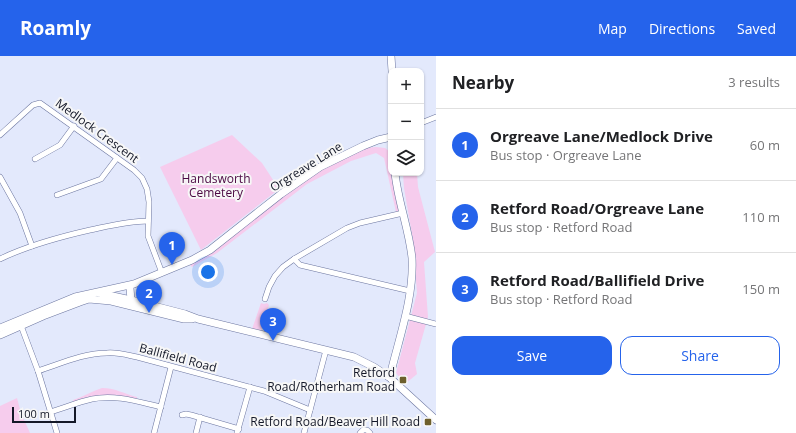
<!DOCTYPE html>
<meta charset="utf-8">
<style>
body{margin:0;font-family:"Open Sans",sans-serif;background:#f2f2f2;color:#202124}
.controls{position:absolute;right:12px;top:12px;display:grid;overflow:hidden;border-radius:8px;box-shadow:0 1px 3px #0004}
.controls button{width:36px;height:36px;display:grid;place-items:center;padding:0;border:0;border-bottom:1px solid #e0e0e0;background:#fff;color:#202124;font:20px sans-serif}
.scale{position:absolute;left:12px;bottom:10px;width:64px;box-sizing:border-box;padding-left:4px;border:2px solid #141828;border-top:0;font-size:11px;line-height:14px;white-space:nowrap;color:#141828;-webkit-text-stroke:3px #f7f7f7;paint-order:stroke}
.you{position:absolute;left:208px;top:216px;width:14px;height:14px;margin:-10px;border:3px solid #fff;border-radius:50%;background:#1a73e8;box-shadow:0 0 0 6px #1a73e833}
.badge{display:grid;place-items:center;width:26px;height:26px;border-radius:50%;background:#2563eb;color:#fff;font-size:13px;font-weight:700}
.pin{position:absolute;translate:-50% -33px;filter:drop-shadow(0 1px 2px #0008)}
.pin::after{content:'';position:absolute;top:21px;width:14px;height:12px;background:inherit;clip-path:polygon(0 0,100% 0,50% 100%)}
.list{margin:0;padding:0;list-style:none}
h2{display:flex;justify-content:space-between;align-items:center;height:52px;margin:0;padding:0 16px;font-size:17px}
h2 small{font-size:13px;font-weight:400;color:#757577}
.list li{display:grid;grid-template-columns:26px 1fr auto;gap:12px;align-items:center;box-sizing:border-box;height:72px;padding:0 16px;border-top:1px solid #e0e0e0}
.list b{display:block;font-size:15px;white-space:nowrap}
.list p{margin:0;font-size:13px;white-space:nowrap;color:#757577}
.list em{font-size:13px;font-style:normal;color:#757577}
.actions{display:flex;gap:8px;padding:12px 16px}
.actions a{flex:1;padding:9px 0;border:1px solid #2563eb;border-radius:12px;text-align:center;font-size:14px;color:#2563eb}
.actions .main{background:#2563eb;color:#fff}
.icon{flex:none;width:22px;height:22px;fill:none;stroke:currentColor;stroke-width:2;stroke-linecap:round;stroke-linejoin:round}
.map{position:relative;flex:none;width:436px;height:377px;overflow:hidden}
header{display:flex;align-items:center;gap:24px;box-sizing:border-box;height:56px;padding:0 20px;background:#2563eb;color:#fff}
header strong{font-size:19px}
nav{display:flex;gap:22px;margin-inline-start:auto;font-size:14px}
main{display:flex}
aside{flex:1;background:#fff}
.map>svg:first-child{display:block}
.green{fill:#f6cced}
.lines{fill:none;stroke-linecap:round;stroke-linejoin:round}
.street-casing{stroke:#6c76a0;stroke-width:6}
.secondary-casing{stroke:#6c76a0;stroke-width:8}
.street{stroke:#fff;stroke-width:5}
.secondary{stroke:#fff;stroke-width:7}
.poi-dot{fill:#6d5f2c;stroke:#f7f7f7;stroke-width:1.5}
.labels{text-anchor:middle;stroke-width:4;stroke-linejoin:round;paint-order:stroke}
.street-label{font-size:12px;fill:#141828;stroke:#f7f7f7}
.park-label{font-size:12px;fill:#4b0943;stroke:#f7f7f7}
.poi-label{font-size:12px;fill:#141828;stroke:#f7f7f7;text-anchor:end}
</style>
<header>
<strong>Roamly</strong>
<nav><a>Map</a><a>Directions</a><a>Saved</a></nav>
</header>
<main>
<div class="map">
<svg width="436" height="377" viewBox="0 0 436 377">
<rect width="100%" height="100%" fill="#e3e9fc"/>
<g class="green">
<path d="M232,79L262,107L279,133L201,194L160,111Z"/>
<path d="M376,91L385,92L390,96L391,117H393L399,155L396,156L384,102L376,97L351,105L307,128L217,197L192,211L189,208C216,189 243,169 271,150C295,132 347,91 376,91Z"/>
<path d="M403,117H417L418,131L435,196L424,206L428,261L415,307L417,318L405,328L396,317L417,237L413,184L404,132Z"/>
<path d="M261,247L264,248L267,247L269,249L261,275L252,273Z"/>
<path d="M102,332C116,332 124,338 137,341V343C110,337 99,340 73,346V344C83,341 92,335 102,332Z"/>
<path d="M17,342L21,357L30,377H0V350Z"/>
</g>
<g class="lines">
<g class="street-casing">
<g id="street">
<path d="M421,67L436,61"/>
<path d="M0,79L33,49L40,47L134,114L142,122L147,133L149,146L148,180L162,217"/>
<path d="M35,103L60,89L74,70"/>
<path d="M0,121L20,157L32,190"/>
<path d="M57,139L101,123L117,102"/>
<path d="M0,203C29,189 59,181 90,174C109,170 128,165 148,165"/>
<path d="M294,203L300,209L410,235"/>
<path d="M265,243L269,231L275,220L283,211L294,203L347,172L360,167L403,157"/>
<path d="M405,260L436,268"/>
<path d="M20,267L38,315L57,377"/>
<path d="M38,315C60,308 83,297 107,297C117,296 127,299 137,301L264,335L310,354"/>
<path d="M50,356C64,352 78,346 92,343C115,338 139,346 161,351"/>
<path d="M182,359L186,358L191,359L239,373"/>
<path d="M154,377L171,311"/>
<path d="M196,377L200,361"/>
<path d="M237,377L250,331"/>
<path d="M304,377L326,294"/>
<path d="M360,377L363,374H367L370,377"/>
</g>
</g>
<g class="secondary-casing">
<g id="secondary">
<path d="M391,0L392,15"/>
<path d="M130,232L131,244"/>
<path d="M99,237L131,244L185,258L198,263L354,301L374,311L389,321L436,364"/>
<path d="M0,272L75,241L134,228L192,204L210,194L281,138L320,111L363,90L378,84L391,81"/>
<path d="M0,279L43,260L80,246L89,243L111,245L184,263H192"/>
<path d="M389,321L391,316C400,279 414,240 412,202C409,173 398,146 395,117"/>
</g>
</g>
<use href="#street" class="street"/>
<use href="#secondary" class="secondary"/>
</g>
<g class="poi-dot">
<rect x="399" y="320" width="8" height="8" rx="2"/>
<rect x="424" y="362" width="8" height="8" rx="2"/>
</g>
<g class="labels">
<g class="street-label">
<text transform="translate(97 75) rotate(36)" y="4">Medlock Crescent</text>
<text transform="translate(306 111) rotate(-32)" y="4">Orgreave Lane</text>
<text transform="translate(178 302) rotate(15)" y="4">Ballifield Road</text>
</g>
<g class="park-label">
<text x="216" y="127">Handsworth<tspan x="216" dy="14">Cemetery</tspan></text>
</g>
<g class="poi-label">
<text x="395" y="321">Retford<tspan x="395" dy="14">Road/Rotherham Road</tspan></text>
<text x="420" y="370">Retford Road/Beaver Hill Road</text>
</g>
</g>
</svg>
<div class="controls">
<button>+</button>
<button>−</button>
<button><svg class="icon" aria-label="layers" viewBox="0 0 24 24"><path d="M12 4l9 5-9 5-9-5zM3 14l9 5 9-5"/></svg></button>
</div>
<div class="scale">100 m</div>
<div class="you"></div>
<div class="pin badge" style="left:172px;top:209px">1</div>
<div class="pin badge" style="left:149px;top:257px">2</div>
<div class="pin badge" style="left:273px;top:285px">3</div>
</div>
<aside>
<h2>Nearby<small>3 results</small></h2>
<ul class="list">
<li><span class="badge">1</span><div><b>Orgreave Lane/Medlock Drive</b><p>Bus stop · Orgreave Lane</p></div><em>60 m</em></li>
<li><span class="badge">2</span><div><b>Retford Road/Orgreave Lane</b><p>Bus stop · Retford Road</p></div><em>110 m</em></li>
<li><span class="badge">3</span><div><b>Retford Road/Ballifield Drive</b><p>Bus stop · Retford Road</p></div><em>150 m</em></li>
</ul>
<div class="actions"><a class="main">Save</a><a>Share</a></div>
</aside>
</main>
